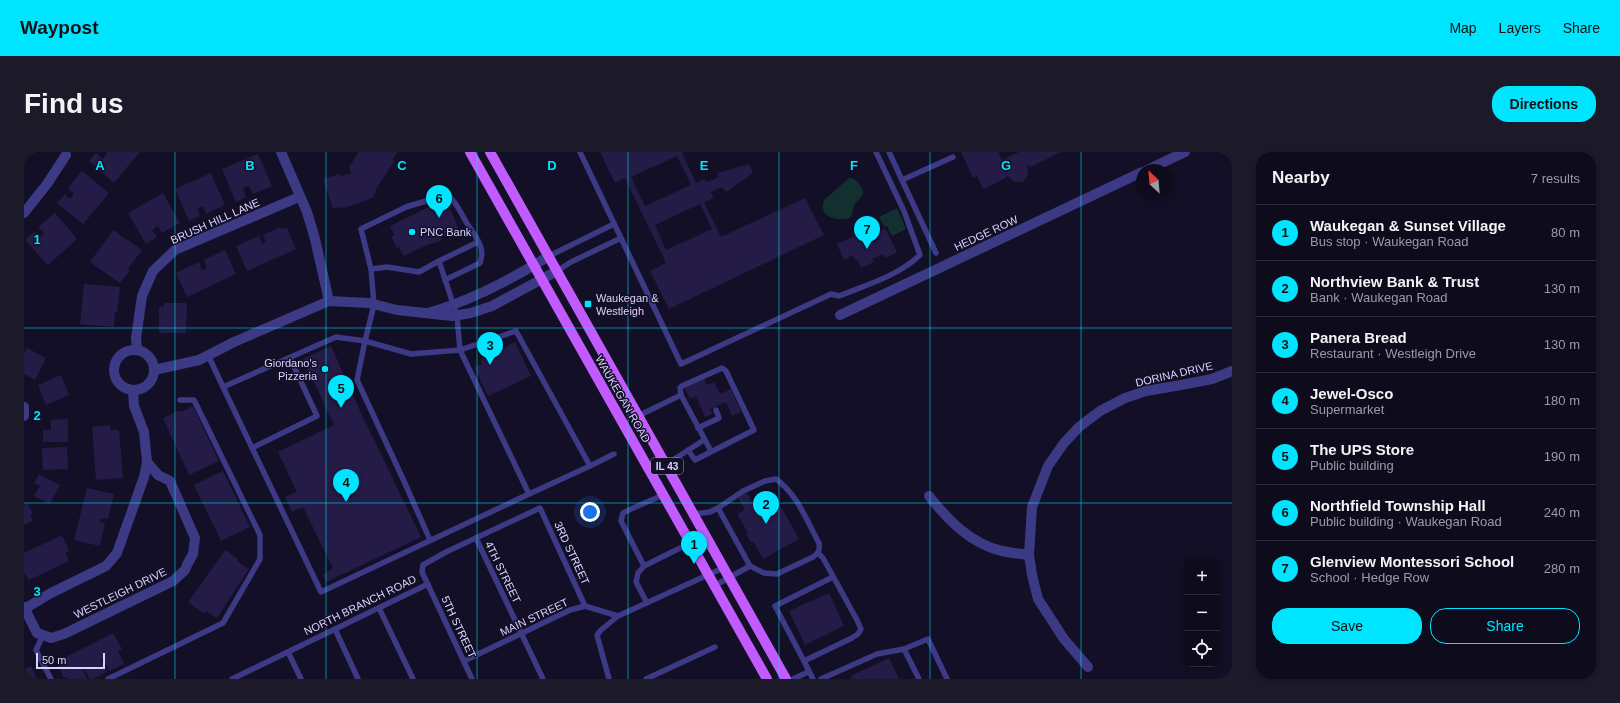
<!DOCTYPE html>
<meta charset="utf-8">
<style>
body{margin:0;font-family:Helvetica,sans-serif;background:#1c1929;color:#f1f3f6}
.controls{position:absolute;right:12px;bottom:12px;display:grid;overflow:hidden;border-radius:8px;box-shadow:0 2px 6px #0003}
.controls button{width:36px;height:36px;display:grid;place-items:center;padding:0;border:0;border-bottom:1px solid #2e2b3b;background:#0e0b1c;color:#f1f3f6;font:20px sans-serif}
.compass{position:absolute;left:1112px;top:12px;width:36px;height:36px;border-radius:50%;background:#0e0b1c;box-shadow:0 2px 6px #0003;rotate:334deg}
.scale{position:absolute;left:12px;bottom:10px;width:69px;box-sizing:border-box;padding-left:4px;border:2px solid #d9d4ff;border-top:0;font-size:11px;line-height:14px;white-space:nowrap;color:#d9d4ff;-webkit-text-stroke:3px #130f26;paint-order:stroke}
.you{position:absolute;left:566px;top:360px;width:14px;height:14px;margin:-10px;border:3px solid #fff;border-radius:50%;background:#1a73e8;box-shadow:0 0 0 6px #1a73e833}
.badge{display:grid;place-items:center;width:26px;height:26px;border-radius:50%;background:#00e5ff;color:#111;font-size:13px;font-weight:700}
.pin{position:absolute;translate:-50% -33px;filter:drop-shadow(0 1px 2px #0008)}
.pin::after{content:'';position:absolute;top:21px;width:14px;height:12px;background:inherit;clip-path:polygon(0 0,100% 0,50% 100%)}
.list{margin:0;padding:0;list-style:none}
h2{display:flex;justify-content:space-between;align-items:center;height:52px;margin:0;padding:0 16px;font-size:17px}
h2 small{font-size:13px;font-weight:400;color:#9b9ba3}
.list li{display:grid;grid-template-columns:26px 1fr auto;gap:12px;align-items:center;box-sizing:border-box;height:56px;padding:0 16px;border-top:1px solid #2e2b3b}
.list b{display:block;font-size:15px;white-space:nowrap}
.list p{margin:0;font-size:13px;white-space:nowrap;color:#9b9ba3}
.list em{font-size:13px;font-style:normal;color:#9b9ba3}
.actions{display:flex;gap:8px;padding:12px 16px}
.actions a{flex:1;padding:9px 0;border:1px solid #00e5ff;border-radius:16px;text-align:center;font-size:14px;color:#00e5ff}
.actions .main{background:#00e5ff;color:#111}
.icon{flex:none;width:22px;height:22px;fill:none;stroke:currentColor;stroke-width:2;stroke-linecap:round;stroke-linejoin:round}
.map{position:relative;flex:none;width:1208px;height:527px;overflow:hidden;border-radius:16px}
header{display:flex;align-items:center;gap:24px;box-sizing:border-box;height:56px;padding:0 20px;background:#00e5ff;color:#111}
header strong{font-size:19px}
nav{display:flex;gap:22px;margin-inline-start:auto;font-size:14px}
.intro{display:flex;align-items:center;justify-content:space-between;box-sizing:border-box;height:96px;padding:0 24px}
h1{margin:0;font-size:28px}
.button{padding:10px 18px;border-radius:16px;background:#00e5ff;color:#111;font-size:14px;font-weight:700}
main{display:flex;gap:24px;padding:0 24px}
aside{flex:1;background:#0e0b1c;border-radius:16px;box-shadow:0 2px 6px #0003}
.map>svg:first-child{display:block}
.green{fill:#12302f}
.building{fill:#241b47;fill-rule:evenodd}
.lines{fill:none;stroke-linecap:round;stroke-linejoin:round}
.service{stroke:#3d3a85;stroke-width:5.5}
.minor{stroke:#3d3a85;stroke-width:10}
.primary{stroke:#c25bff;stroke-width:10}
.grid{fill:none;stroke:#00e5ff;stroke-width:1;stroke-opacity:0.55}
.poi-dot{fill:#00e5ff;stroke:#130f26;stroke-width:1.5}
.labels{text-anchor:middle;stroke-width:3;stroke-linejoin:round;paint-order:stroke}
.shield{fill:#130f26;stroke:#9e99be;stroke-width:1}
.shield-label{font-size:10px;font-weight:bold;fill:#d9d4ff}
.street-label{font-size:11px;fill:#d9d4ff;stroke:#130f26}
.poi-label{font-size:11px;fill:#d9d4ff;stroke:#130f26;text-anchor:start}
.grid-label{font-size:13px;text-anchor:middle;font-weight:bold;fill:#00e5ff;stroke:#130f26;stroke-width:3;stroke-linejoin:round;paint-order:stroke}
</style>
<header>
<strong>Waypost</strong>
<nav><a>Map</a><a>Layers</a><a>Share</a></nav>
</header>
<div class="intro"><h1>Find us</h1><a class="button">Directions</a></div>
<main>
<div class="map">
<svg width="1208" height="527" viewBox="0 0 1208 527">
<rect width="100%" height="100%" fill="#130f26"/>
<g class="green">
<path d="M825,26C831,26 832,29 836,33C844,43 834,46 830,54C828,59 829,63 826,66C813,69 794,66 800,48Z"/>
<path d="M873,56L882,77L868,84L863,74L860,75L855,65Z"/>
</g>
<g class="building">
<path d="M82,0H116L90,31L65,9L72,1L79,7L83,1Z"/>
<path d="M335,0H374L369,7L370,10L352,37V40L348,46L320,56L317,55L309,57L299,27L315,22L318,24L327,21L325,15Z"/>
<path d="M576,0H658L672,31L680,27L683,30L695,25L693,21L725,12L729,21L702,40L698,35L687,40L690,46L680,50L697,85L781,46L800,83L645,157L626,119L642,111L601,26L591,31ZM653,4L667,33L621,54L607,25ZM676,52L688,77L642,98L631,73Z"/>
<path d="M937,0H974L978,8L995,0H1037L1007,15L1006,13L1003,14L1004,23L999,30H990L984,24L981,25L982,26L959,37L953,24L949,26Z"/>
<path d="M234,2L248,34L229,42L225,34L219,36L222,45L212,50L198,17Z"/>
<path d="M58,19L85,41L59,72L33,51L41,42L46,47L50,42L44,36Z"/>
<path d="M187,21L201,53L182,62L179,54L173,57L176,64L165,69L151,37Z"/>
<path d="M412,40L417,50L422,48L435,77L416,86L418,88L408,92L407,91L380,104L375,95L373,96L367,84L370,83L366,74L405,55L400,46Z"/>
<path d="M139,41L156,71L138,81L134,74L128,78L133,85L122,92L104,61Z"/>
<path d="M31,61L53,87L24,113L1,88L10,80L15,86L20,81L14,75Z"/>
<path d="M257,75L258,77L263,76L272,97L223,119L212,94L235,84L238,92L242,90L239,83Z"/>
<path d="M861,76L873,100L861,106L859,102L848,107L850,110L837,116L834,108L832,109L829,103L820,108L813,92L836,81L842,94L852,89L849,82Z"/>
<path d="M89,78L118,98L104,117L106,118L96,131L66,110Z"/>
<path d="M201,98L212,122L163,145L152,121L175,110L178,118L183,116L180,108Z"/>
<path d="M60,132L96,135L93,160H91L90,175L56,172Z"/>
<path d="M140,151H163L162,181H135V155H140Z"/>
<path d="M491,190L507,224L464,244L450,215L458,212L456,207Z"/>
<path d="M307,194L337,261L397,385L302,430L299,423L309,416L279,355L268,360L261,345L273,340L254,300L310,273L279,207Z"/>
<path d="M3,196L22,206L11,228L0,222V201Z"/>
<path d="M37,223L45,243L22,253L14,233Z"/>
<path d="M680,226L683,233L690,230L696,242L707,237L717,260L708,264L702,250L686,257L689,262L681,265L672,244L666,247L660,235Z"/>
<path d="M169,254L195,309L165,323L139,266L156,258L157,260Z"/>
<path d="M44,267V290H19V278H27V268Z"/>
<path d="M86,273L87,278H95L99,326L72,328L68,275Z"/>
<path d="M43,295L44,317L19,318L18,296Z"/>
<path d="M199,319L226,375L197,389L170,333Z"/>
<path d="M15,322L36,333L26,352L10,344L16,334L10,331Z"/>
<path d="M63,336L90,342L84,367L77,366L76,370L81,371L76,394L50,388Z"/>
<path d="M722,339L730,353L750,342L775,387L739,407L729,389L727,391L722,382L724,381L713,362L721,358L713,344Z"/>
<path d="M4,351L9,362L6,364L9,369L0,373V353Z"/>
<path d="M38,383L45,399L41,401L45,409L5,428L0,420V401Z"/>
<path d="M201,398L214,407L213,409L225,417L193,466L182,459L180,462L164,450Z"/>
<path d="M805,441L820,474L781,493L765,459Z"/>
<path d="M89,481L98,497L94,499L100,512L85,519L79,507L77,508L83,520L69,527H66L60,516L59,517L63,527H44L43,525L40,526L32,510Z"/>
<path d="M865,506L875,527H828L826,524Z"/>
<path d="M0,514L1,517L7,514L13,527H0Z"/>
</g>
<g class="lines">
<g class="service">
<path d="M556,0L657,212L807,142L815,144C842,133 874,124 896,103L880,59L852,0"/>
<path d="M865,0L912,101"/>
<path d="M878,28L929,5"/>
<path d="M414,44L422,41C431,49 435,57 441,68C448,81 463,94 456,111L421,128"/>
<path d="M525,104L590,72"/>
<path d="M415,109L433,164L436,198L387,202L341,189L350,153L347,117L363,115L395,120Z"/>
<path d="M415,109L454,90"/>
<path d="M347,117L337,77L382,55L402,49"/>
<path d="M533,119L547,110L597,86"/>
<path d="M184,203L199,235L312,185L341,189L333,228L379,327L406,388"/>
<path d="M199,235L297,440L505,342"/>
<path d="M657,243L656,236L658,234L698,216L702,219L730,278L671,308L664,298"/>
<path d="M614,264L657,243L687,299"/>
<path d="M674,276L695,266L692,258"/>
<path d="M228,296L293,264L266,206"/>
<path d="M566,314L505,342L436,198L492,179L566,314L590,302"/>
<path d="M627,322L680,288"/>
<path d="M670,362L686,360L694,356L719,339L741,329L752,327C773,342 783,369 795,391C796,398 795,400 789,405L753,422L740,421L726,414L694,356"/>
<path d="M452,386L519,527"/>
<path d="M794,401L799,406L833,468L837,477L834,482L828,486L780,509L751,454L809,425"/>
<path d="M620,414L597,369L599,361L607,357L639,343"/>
<path d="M690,434L726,414"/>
<path d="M623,451L612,430L614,421L620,414L666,391"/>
<path d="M355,456L389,527"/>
<path d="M311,477L334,527"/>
<path d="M19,483L12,498L27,527"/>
<path d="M880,497L904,487L923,527"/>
<path d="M264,500L277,527"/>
<path d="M440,509L546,458L561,454L594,464"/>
<path d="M780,509L789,527"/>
<path d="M84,527L199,471L236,407V383L170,248H156"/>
<path d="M208,527L404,432"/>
<path d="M448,527L398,420L399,413L422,400L516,356L561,454"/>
<path d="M585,527L573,483L577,478L594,464L699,416"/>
<path d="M622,527L691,495"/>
<path d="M769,527L784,520"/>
<path d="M797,527L853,502L880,497L895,527"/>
</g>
<g class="minor">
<path d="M257,0L283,60L291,87L305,149"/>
<path d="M1123,18L1161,0"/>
<path d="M0,61L23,32L42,3"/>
<path d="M407,160C449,148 488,127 525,104"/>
<path d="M816,163L1118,20"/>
<path d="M113,197L112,186L118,144L129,119L151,98L275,45"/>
<circle cx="110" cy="218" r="20"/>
<path d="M130,218L175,208L210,190L305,149L345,151L373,158L428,164L447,161L468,154L533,119"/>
<path d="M0,255V264"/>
<path d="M905,344C924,368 947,392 978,399C987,401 996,402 1005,403"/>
<path d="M0,455L13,481L27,486L40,482L149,429L161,418L163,413L169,402L171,386L146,329L134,323L123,310L120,280L110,254L109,238"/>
<path d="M2,456L27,441L82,414L93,401L120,325L123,310"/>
<path d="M1064,515L1040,487L1014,447L1008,423L1005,403L1008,355L1024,314L1040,291L1055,275L1076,259L1101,246L1122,239L1157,233L1188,227L1208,219"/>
</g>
<g class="primary">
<path d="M446,0L743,527"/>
<path d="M466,0L762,527"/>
</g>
</g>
<path class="grid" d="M151,0V527M302,0V527M453,0V527M604,0V527M755,0V527M906,0V527M1057,0V527M0,176H1208M0,351H1208"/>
<g class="poi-dot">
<circle cx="388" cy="80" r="4"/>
<rect x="560" y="148" width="8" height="8" rx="2"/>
<circle cx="301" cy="217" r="4"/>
</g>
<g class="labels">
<rect class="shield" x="627" y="306" width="32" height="16" rx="3"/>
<g class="shield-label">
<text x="643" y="318">IL 43</text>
</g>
<g class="street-label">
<text transform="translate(191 69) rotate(-24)" y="4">BRUSH HILL LANE</text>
<text transform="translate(962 81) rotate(-25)" y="4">HEDGE ROW</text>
<text transform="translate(1150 222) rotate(-13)" y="4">DORINA DRIVE</text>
<text transform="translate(599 247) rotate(60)" y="4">WAUKEGAN ROAD</text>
<text transform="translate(548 401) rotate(65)" y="4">3RD STREET</text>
<text transform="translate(479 420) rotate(64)" y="4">4TH STREET</text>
<text transform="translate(96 441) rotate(-26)" y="4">WESTLEIGH DRIVE</text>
<text transform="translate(336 453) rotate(-26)" y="4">NORTH BRANCH ROAD</text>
<text transform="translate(510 465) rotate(-25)" y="4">MAIN STREET</text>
<text transform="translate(435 475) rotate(65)" y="4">5TH STREET</text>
</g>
<g class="poi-label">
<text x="396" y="84">PNC Bank</text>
<text x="572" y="150">Waukegan &amp;<tspan x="572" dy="13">Westleigh</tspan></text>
<text x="293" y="215" text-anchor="end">Giordano's<tspan x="293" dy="13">Pizzeria</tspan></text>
</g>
</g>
<g class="grid-label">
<text x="76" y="18">A</text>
<text x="226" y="18">B</text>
<text x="378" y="18">C</text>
<text x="528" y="18">D</text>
<text x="680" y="18">E</text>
<text x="830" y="18">F</text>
<text x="982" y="18">G</text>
<text x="13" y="92">1</text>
<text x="13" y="268">2</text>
<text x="13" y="444">3</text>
</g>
</svg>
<div class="controls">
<button>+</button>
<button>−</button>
<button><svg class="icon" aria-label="locate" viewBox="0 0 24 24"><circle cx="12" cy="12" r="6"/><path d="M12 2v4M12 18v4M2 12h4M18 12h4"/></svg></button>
</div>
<svg class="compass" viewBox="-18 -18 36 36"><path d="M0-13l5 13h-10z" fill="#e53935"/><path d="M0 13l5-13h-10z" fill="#9b9ba3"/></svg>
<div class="scale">50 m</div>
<div class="you"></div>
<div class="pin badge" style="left:670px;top:412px">1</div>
<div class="pin badge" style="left:742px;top:372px">2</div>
<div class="pin badge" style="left:466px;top:213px">3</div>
<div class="pin badge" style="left:322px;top:350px">4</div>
<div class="pin badge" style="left:317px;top:256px">5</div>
<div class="pin badge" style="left:415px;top:66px">6</div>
<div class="pin badge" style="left:843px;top:97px">7</div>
</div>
<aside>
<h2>Nearby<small>7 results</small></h2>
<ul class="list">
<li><span class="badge">1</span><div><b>Waukegan &amp; Sunset Village</b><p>Bus stop · Waukegan Road</p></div><em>80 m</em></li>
<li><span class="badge">2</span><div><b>Northview Bank &amp; Trust</b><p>Bank · Waukegan Road</p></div><em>130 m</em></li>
<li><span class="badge">3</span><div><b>Panera Bread</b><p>Restaurant · Westleigh Drive</p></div><em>130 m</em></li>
<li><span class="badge">4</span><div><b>Jewel-Osco</b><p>Supermarket</p></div><em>180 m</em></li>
<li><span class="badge">5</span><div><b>The UPS Store</b><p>Public building</p></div><em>190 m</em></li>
<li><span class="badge">6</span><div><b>Northfield Township Hall</b><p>Public building · Waukegan Road</p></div><em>240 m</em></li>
<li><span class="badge">7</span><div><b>Glenview Montessori School</b><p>School · Hedge Row</p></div><em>280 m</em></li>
</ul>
<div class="actions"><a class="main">Save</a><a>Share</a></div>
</aside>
</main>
